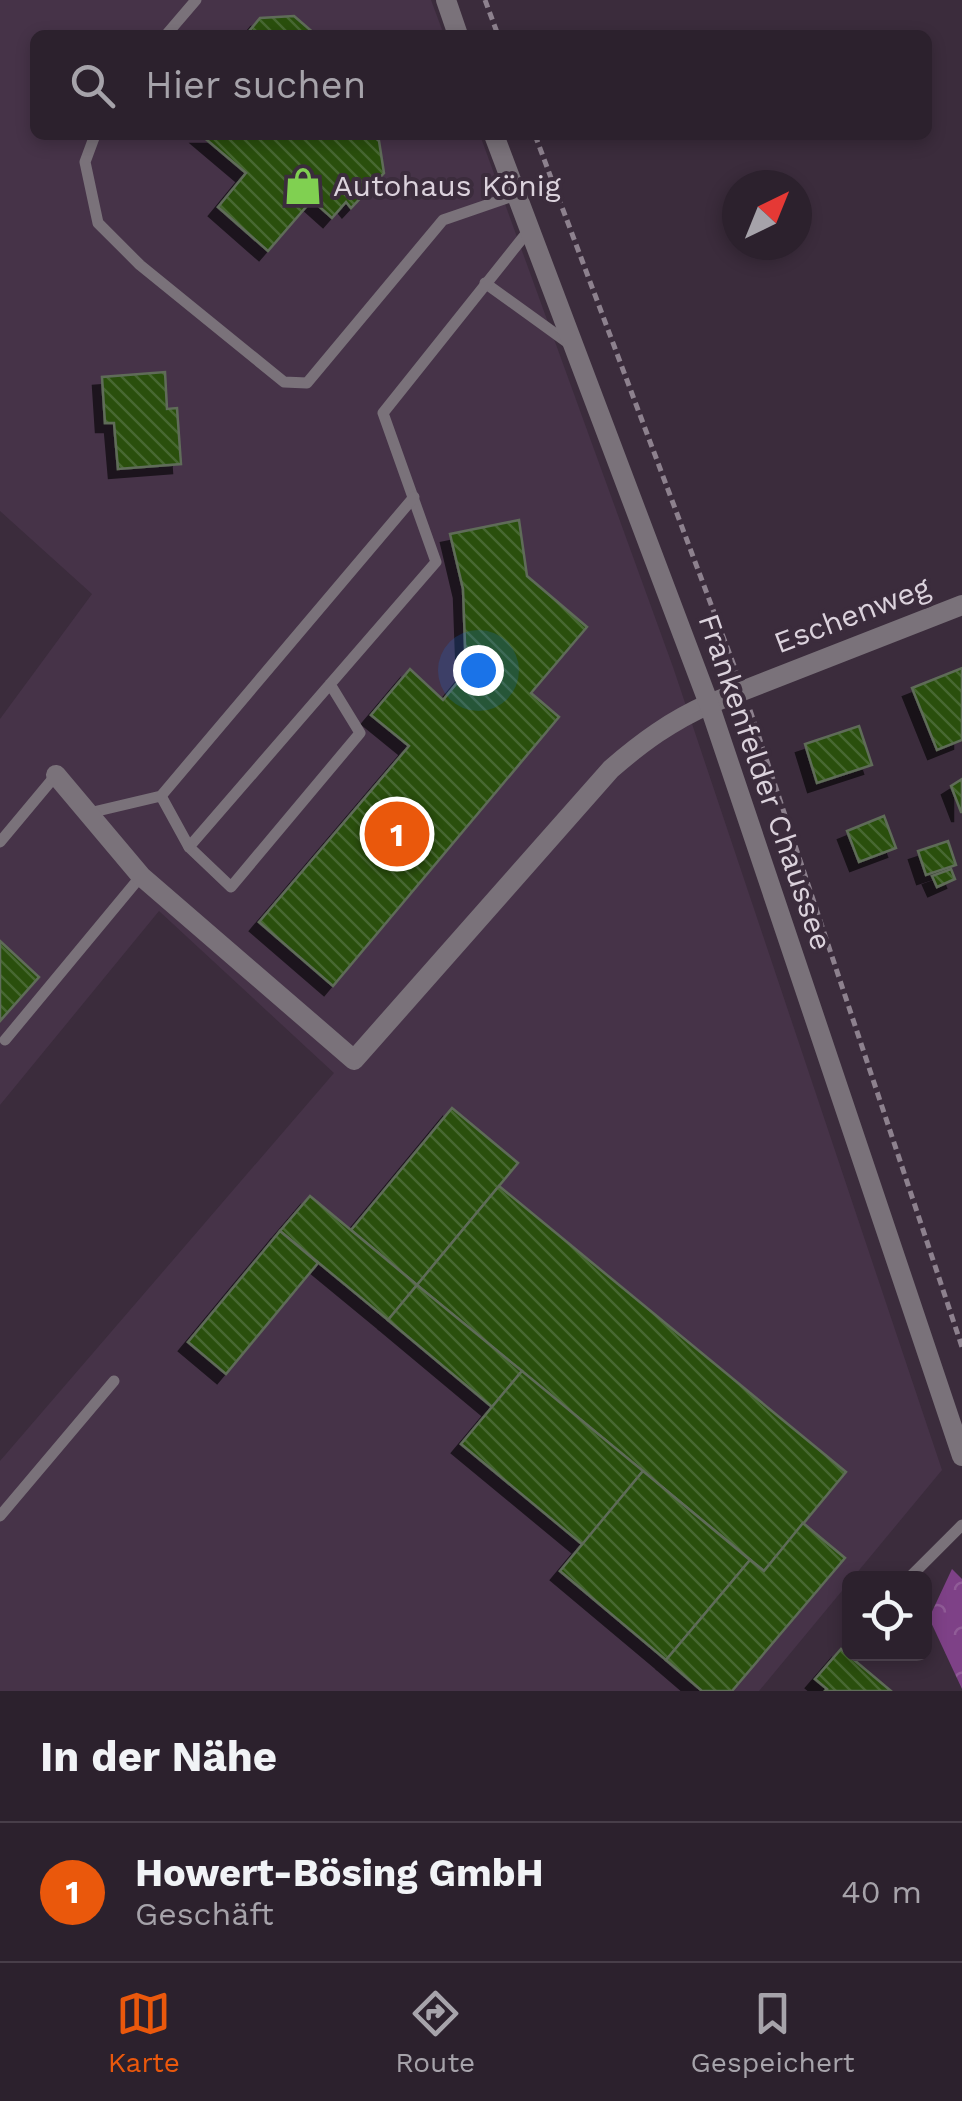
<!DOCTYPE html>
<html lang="de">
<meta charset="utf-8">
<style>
body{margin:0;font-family:"Work Sans",sans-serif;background:#382e39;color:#f1f3f6}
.controls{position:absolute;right:30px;bottom:30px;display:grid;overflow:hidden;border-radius:15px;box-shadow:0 5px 15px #0003}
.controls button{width:90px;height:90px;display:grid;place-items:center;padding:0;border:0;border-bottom:2px solid #483e49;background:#2c212d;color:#f1f3f6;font:50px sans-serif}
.compass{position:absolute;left:722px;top:170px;width:90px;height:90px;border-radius:50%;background:#2c212d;box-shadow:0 5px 15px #0003;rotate:43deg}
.you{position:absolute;left:478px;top:670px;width:35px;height:35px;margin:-25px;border:8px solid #fff;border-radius:50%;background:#1a73e8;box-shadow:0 0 0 15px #1a73e833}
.badge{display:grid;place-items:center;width:65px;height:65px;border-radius:50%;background:#ea580c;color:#fff;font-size:32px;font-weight:700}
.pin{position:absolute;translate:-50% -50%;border:5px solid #fff;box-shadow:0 2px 10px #0006}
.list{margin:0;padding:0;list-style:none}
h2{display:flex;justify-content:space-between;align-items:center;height:130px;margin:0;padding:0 40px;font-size:42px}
h2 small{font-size:32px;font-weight:400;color:#a6a3aa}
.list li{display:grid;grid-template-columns:65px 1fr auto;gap:30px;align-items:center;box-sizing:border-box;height:140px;padding:0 40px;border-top:2px solid #483e49}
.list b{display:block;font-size:38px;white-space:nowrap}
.list p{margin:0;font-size:32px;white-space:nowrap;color:#a6a3aa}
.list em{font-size:32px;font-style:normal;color:#a6a3aa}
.icon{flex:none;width:55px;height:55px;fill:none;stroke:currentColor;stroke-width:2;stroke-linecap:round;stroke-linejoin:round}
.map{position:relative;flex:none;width:962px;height:1691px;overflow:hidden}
.search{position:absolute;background:#2c212d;box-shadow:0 5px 15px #0003;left:30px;right:30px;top:30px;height:110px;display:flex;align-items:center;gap:25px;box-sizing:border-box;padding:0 35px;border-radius:15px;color:#a6a3aa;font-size:38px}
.sheet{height:270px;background:#2c212d}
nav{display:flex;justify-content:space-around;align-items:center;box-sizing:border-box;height:140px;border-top:2px solid #483e49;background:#2c212d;font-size:28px;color:#a6a3aa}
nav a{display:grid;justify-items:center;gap:5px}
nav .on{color:#ea580c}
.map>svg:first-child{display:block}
.built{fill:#463348}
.forest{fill:url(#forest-crowns)}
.building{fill:url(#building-back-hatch);stroke:#5f6c59;stroke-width:2.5;filter:url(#shadow)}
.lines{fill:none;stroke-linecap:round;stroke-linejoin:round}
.path{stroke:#8d818e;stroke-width:5;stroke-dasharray:8 5;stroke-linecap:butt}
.service{stroke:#7a727a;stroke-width:11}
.minor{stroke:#7a727a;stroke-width:20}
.tertiary{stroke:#7a727a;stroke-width:20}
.labels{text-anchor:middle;stroke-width:8;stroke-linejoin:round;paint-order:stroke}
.poi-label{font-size:30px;fill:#dbd2dc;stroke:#3b2c3c;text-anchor:start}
.street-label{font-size:30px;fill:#dbd2dc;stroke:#3b2c3c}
</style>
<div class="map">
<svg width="962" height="1691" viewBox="0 0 962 1691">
<defs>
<pattern id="forest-crowns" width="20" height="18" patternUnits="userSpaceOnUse" patternTransform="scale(2.5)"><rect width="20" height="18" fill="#7e4187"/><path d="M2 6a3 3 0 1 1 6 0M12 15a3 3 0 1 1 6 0" fill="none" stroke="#905c97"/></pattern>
<pattern id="building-back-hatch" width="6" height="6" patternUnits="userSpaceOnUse" patternTransform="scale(2.5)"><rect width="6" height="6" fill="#29500f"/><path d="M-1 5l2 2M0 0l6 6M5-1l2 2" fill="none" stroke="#476831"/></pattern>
<filter id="shadow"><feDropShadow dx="-9" dy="9" stdDeviation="0" flood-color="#0009"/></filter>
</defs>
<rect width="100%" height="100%" fill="#3b2c3c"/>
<path class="built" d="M0,0H431L444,35H35V135H480L673,667L942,1470L759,1691H0V1461L334,1073L159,911L0,1105V719L92,594L0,511Z"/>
<path class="forest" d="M952,1569L962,1579V1689L929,1618Z"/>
<g class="building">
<path d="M294,16L316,35H246L260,18Z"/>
<path d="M201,135H372L379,141L384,173L351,208L346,202L332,218L312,200L268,251L218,207L246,173Z"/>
<path d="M165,372L167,409L177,408L181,464L118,469L114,423H105L102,377Z"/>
<path d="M519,520L527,576L587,627L531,693L559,717L333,986L259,922L409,746L371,715L410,669L443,700L466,672L463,589L450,534Z"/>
<path d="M962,668V740L937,750L912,688Z"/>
<path d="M859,726L872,765L817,783L805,744Z"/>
<path d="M962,779V812H961L951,786Z"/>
<path d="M884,816L896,848L859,862L847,831Z"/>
<path d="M948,841L956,865L926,875L918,851Z"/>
<path d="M951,869L955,879L937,887L932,876Z"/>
<path d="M0,941L39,977L0,1021Z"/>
<path d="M452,1108L518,1163L417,1285L351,1230Z"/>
<path d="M499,1186L846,1472L764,1571L417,1285Z"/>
<path d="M310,1196L417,1285L388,1320L280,1231Z"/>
<path d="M280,1231L318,1263L226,1374L188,1342Z"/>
<path d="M417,1285L522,1371L492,1407L388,1320Z"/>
<path d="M522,1371L643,1471L583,1545L461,1444Z"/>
<path d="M643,1471L750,1560L666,1660L560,1571Z"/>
<path d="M803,1523L845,1558L732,1691H702L666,1660L750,1560L764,1571Z"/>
<path d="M841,1649L891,1691H825L827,1689L815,1679Z"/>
</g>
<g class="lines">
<g class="path">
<path d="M485,0L498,35"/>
<path d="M535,135L736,671"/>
<path d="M750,710L962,1347"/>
</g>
<g class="service">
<path d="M166,35L196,0"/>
<path d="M95,135L85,162L98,223L140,265L284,382L307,383L443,220L516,195"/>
<path d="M485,283L571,345"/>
<path d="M330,684L360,733L231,887L189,847L436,562L383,413L529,230"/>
<path d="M161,796L189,847"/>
<path d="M89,813L161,796L414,497"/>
<path d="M0,842L56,775"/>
<path d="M5,1040L141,876"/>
<path d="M0,1516L114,1381"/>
<path d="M909,1578L962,1525"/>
</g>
<path class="minor" d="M56,775L141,876L354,1060L611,769C642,742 671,721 709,704L962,605"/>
<g class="tertiary">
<path d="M446,0L458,35"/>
<path d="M494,135L709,704L962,1456"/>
</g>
</g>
<defs>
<g id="shop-bare" transform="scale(3)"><path d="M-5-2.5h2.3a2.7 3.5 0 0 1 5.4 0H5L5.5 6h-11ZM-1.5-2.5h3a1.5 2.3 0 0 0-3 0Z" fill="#80d051" stroke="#3b2c3c" stroke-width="2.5" paint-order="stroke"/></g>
</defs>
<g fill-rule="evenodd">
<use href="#shop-bare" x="303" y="186"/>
</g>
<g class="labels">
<g class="poi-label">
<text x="333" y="196">Autohaus König</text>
</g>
<g class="street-label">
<text transform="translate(852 615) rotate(-21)" y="10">Eschenweg</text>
<text transform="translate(765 782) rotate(71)" y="10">Frankenfelder Chaussee</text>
</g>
</g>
</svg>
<div class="controls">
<button><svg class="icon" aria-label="locate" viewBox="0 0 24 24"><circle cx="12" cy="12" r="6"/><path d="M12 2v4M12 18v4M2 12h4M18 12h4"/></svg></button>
</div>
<svg class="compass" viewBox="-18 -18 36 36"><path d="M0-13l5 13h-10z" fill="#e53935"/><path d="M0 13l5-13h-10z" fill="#a6a3aa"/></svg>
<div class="you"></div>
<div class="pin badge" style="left:397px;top:834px">1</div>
<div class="search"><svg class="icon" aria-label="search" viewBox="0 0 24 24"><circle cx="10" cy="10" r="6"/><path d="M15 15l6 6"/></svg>Hier suchen</div>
</div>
<section class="sheet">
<h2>In der Nähe<small></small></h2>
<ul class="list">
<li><span class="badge">1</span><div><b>Howert-Bösing GmbH</b><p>Geschäft</p></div><em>40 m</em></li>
</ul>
</section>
<nav>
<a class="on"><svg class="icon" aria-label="map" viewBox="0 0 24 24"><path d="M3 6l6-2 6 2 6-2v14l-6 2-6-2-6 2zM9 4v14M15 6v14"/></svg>Karte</a>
<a><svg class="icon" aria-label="directions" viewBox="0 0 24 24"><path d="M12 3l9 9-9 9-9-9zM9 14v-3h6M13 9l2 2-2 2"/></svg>Route</a>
<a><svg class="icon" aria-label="saved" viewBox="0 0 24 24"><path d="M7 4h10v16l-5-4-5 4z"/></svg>Gespeichert</a>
</nav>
